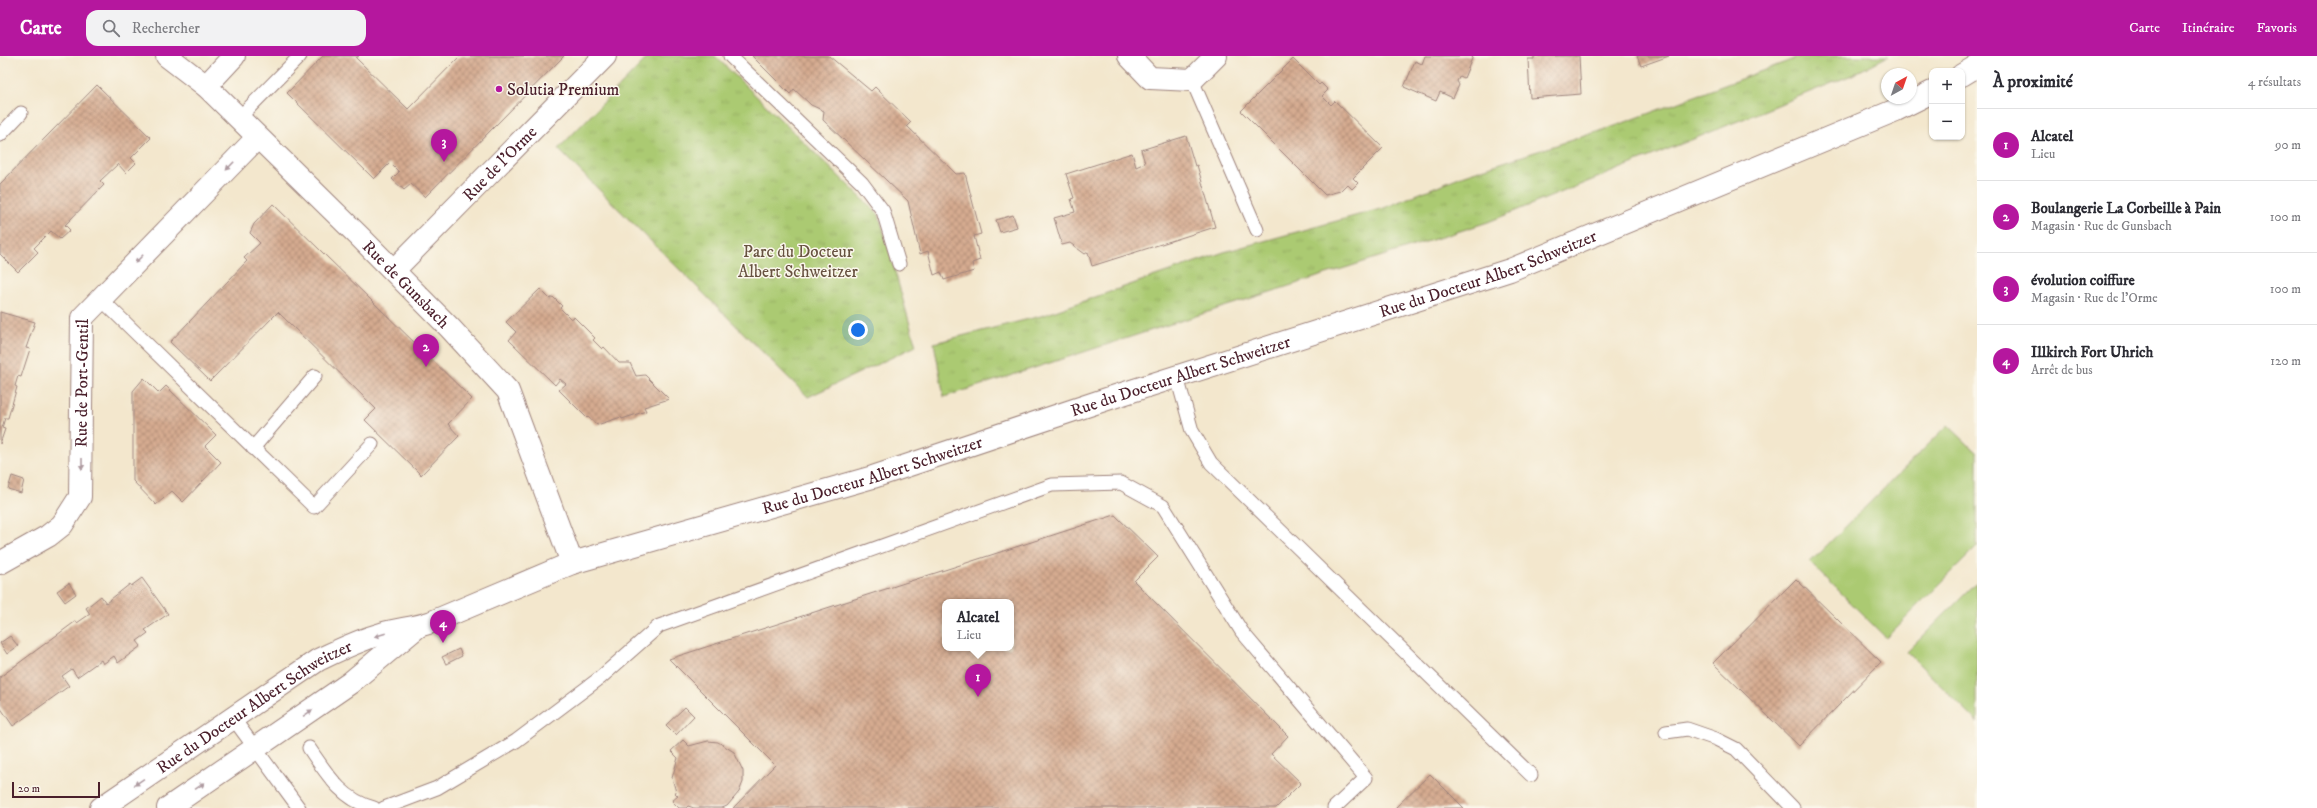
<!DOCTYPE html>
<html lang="fr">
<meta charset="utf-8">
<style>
body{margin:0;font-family:"IM FELL DW Pica",serif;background:#f2f2f3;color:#2b2b33}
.controls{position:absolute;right:12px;top:12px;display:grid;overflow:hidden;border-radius:8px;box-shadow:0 1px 3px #0004}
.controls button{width:36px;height:36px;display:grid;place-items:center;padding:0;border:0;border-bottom:1px solid #e1e1e2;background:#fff;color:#2b2b33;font:20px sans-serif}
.compass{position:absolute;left:1881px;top:12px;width:36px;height:36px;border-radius:50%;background:#fff;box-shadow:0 1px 3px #0004;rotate:40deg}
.scale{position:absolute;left:12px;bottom:10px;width:88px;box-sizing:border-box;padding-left:4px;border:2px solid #4a1f2b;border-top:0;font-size:11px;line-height:14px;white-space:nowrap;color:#4a1f2b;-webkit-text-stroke:3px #fbf7ec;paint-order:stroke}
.you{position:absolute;left:858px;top:274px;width:14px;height:14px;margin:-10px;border:3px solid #fff;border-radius:50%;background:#1a73e8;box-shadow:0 0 0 6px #1a73e833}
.badge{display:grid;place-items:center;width:26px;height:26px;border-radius:50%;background:#b5179e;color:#fff;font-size:13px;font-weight:700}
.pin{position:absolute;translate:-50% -33px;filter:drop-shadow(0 1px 2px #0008)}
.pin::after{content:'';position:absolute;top:21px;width:14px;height:12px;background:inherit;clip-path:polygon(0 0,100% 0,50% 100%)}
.popup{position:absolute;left:942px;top:543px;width:72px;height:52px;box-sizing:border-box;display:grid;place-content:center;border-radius:8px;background:#fff;filter:drop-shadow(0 1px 3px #0005);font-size:13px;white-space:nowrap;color:#7c7c81}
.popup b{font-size:15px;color:#2b2b33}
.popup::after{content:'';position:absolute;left:50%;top:100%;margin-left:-8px;border:8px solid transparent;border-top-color:#fff}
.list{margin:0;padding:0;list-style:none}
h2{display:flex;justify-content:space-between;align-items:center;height:52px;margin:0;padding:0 16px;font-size:17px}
h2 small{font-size:13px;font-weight:400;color:#7c7c81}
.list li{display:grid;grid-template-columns:26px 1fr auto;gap:12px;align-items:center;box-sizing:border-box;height:72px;padding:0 16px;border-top:1px solid #e1e1e2}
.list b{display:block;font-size:15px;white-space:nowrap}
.list p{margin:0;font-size:13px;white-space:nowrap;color:#7c7c81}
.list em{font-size:13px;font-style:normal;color:#7c7c81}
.icon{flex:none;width:22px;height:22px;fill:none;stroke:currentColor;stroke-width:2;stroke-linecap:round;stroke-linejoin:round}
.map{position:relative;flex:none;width:1977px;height:752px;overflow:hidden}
header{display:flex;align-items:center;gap:24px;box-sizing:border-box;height:56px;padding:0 20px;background:#b5179e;color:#fff}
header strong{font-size:19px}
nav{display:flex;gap:22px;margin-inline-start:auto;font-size:14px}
.search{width:280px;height:36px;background:#f2f2f3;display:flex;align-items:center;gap:10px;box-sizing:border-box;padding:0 14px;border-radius:12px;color:#7c7c81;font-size:15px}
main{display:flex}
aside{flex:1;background:#fff}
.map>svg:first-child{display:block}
.grass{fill:url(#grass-tufts);stroke:#7a744e}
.pitch{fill:#abca72;stroke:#7a744e}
.building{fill:url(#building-cross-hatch);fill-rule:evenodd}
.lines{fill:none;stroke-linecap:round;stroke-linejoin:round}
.service-casing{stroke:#9e837c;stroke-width:15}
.minor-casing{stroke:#9e837c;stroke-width:24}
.service{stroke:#fff;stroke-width:13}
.minor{stroke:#fff;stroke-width:22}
.oneway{fill:#ae9aa0}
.poi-dot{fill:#b5179e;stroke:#fbf7ec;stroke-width:1.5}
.labels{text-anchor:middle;stroke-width:3;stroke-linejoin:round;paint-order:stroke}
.poi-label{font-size:17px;fill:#4a1f2b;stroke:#fbf7ec;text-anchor:start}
.street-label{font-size:17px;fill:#4a1f2b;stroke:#fbf7ec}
.park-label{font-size:17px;fill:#675240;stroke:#fbf7ec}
</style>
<header>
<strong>Carte</strong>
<div class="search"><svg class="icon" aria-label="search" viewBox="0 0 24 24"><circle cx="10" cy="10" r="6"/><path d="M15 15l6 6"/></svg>Rechercher</div>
<nav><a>Carte</a><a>Itinéraire</a><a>Favoris</a></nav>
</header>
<main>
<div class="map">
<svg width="1977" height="752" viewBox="0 0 1977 752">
<defs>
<pattern id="grass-tufts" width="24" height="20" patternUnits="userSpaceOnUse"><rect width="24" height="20" fill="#abca72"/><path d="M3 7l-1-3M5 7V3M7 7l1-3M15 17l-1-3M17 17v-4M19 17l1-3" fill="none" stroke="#95ad63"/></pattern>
<pattern id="building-cross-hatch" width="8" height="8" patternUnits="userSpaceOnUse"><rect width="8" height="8" fill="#d5ab90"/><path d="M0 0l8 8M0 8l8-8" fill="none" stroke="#af8b76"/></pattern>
</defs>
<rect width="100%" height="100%" fill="#fbf7ec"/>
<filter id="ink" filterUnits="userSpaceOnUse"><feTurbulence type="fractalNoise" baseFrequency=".025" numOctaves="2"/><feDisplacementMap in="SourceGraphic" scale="8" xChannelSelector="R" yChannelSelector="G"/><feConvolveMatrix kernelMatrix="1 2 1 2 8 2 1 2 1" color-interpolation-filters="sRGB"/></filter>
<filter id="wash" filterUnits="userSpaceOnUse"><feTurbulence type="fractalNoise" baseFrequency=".012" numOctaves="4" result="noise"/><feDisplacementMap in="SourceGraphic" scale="16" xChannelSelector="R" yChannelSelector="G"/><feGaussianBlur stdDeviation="0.9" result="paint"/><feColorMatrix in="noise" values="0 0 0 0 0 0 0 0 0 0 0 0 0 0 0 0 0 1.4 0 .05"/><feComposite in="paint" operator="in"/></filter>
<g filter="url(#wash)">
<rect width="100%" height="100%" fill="#f3e7cd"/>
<g class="grass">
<path d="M649,0H715L879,159L916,290L808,341L558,93Z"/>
<path d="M1802,0H1888L1852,19L1488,166L944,341L934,287L1041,260L1224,196L1384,152L1464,119L1615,70Z"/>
</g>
<g class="pitch">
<path d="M1948,369L1977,397V491L1886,582L1810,506Z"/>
<path d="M1977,526V666L1907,596Z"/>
</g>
<g id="blocks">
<g class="building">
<path d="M323,0H359L356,2L408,53L460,0H564L425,141L411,128L404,134L392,123L399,116L390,107L374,123L287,37Z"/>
<path d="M752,0H829L871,35L875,31L911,66L907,70L956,118L965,117L981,178L974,180L980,204L972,207L974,215L944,224L941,216L934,219L928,195L920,198L908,145L823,64L824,55L811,49L794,33L790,38Z"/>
<path d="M1425,0H1473L1464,22L1460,20L1457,25L1459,29L1453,42L1440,36L1436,45L1404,31L1415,5L1422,8Z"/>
<path d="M1534,0H1579L1581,38L1530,42L1528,3H1534Z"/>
<path d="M1637,0H1669L1641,10Z"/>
<path d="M1293,3L1319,29L1321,27L1328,34L1322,40L1331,49L1335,45L1383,92L1353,122L1358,127L1352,133L1347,128L1340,135L1325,139L1241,55Z"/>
<path d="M97,29L151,82L131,102L136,107L126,117L118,108L100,125L104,129L65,169L70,174L60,183L51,175L34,192L38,196L18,216L0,198V128Z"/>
<path d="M1186,80L1195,110L1197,109L1215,171L1092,210L1088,196L1085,198L1070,187L1062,189L1054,162L1075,156L1071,143L1074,142L1066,118L1132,97L1136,111L1145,107L1141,94Z"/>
<path d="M273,148L472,343L448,368L459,380L421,419L365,364L376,353L278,256L210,325L170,286L247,205L244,202L260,187L250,177L254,168Z"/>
<path d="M1013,159L1017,171L1000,176L996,164Z"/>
<path d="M540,233L550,243L553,241L562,250L560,252L571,263L574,261L595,282L593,284L602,293L604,291L619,307H630L636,320L645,319L669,343L644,351L646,355L622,363L621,361L597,369L588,361L587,362L559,334L566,328L560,323L555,329L509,284L516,276L506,266Z"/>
<path d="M0,256L35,266L26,292L30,293L21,321L18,320L15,330L17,331L8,362H5L2,372L5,373L0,388Z"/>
<path d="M144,322L159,337L166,330L216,379L205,390L221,406L183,446L172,435L156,449L133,425V335Z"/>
<path d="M12,420L24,424L21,437L8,433Z"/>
<path d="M1115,459L1158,501L1134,525L1288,680L1271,698L1301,727L1276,752H733L775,709L669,603ZM945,546H1011V592H945Z"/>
<path d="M142,522L168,558L145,574L148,577L137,585L141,590L118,607L114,600L103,608L101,604L77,621L72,613L62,620L69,630L13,670L0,651V621L76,565L77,567L90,558L86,552L101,540L106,547L130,528L131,530Z"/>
<path d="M1796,523L1881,606L1799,690L1713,607Z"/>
<path d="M69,527L76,538L65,546L57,535Z"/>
<path d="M10,580L18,590L7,598L0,587Z"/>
<path d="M459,593L462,600L446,608L442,601Z"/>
<path d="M685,651L694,660L676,679L666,669Z"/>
<path d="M683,684L689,690L708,685L718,686L734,696L743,715V726L739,736L727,750L722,752H694L688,750L686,752H679L672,745L678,740L675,737L676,736L672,722L678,702L671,695Z"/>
<path d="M1430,718L1464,752H1395Z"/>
</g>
</g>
</g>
<g filter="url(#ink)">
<use href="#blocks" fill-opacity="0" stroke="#9e837c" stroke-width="1"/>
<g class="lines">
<g class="service-casing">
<g id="service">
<path d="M730,0L862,127L883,155L899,208"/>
<path d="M1192,24L1257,174"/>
<path d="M238,63L300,0"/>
<path d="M0,79L21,57"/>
<path d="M101,243L314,451L372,388"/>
<path d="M1177,321L1192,375L1211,407L1531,719"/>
<path d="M253,392L315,320"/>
<path d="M233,662L299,752"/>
<path d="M1666,676L1687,673L1716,683L1736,693L1793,752"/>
<path d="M309,692C327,718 342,744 374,752"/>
<path d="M384,752L437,732L516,685L600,622L659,570L1052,429L1121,427L1163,450L1242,576L1366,722L1334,752"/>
</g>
</g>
<g class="minor-casing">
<g id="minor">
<path id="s1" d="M167,0L206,30L360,181L450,272L508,335L572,507"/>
<path d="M1129,0L1150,22L1192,24L1216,0"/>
<path d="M1962,19L1977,10"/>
<path d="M206,30L234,0"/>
<path id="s2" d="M394,214L605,0"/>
<path id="s3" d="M0,507L48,480L62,469L80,441L82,262L257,82"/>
<path id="s4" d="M101,752L318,604C339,594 359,584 381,578C398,573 415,572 432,566L572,507L873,421L1116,340L1510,214L1896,54L1932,36"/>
<path d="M168,752L350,627L416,572"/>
</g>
</g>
<use href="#service" class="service"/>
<use href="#minor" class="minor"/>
</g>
<defs><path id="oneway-solid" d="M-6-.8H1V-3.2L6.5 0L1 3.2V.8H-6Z"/></defs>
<g class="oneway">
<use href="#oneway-solid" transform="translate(230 110) rotate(134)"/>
<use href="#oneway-solid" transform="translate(139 203) rotate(134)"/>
<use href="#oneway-solid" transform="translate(82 408) rotate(90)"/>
<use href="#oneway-solid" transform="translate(380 579) rotate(164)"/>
<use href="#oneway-solid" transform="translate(308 657) rotate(-34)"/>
<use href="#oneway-solid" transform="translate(139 726) rotate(146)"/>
<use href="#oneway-solid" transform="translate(200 730) rotate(-34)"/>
</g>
</g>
<circle class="poi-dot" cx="499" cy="33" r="4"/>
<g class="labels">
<g class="poi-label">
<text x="507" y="39">Solutia Premium</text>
</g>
<g class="street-label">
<text dy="6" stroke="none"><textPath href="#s2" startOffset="150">Rue de l'Orme</textPath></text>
<text dy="6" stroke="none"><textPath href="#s4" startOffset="1496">Rue du Docteur Albert Schweitzer</textPath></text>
<text dy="6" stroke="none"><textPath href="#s1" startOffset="331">Rue de Gunsbach</textPath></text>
<text dy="6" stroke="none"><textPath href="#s4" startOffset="1172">Rue du Docteur Albert Schweitzer</textPath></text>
<text dy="6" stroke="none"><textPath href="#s3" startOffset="220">Rue de Port-Gentil</textPath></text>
<text dy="6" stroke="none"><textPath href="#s4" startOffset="848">Rue du Docteur Albert Schweitzer</textPath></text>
<text dy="6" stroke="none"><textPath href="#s4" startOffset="184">Rue du Docteur Albert Schweitzer</textPath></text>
</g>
<g class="park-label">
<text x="798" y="201">Parc du Docteur<tspan x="798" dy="20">Albert Schweitzer</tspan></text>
</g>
</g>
</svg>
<div class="controls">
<button>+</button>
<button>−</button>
</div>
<svg class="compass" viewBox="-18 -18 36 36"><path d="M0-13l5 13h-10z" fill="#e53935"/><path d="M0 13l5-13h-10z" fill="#7c7c81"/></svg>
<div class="scale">20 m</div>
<div class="you"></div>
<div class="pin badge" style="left:978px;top:641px">1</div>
<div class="popup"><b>Alcatel</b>Lieu</div>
<div class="pin badge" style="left:426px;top:311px">2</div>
<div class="pin badge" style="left:444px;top:106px">3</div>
<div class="pin badge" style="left:443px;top:587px">4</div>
</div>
<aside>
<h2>À proximité<small>4 résultats</small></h2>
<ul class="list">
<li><span class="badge">1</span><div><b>Alcatel</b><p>Lieu</p></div><em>90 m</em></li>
<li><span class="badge">2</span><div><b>Boulangerie La Corbeille à Pain</b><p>Magasin · Rue de Gunsbach</p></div><em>100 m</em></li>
<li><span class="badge">3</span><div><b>évolution coiffure</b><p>Magasin · Rue de l'Orme</p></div><em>100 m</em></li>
<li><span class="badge">4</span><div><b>Illkirch Fort Uhrich</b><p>Arrêt de bus</p></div><em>120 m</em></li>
</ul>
</aside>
</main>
